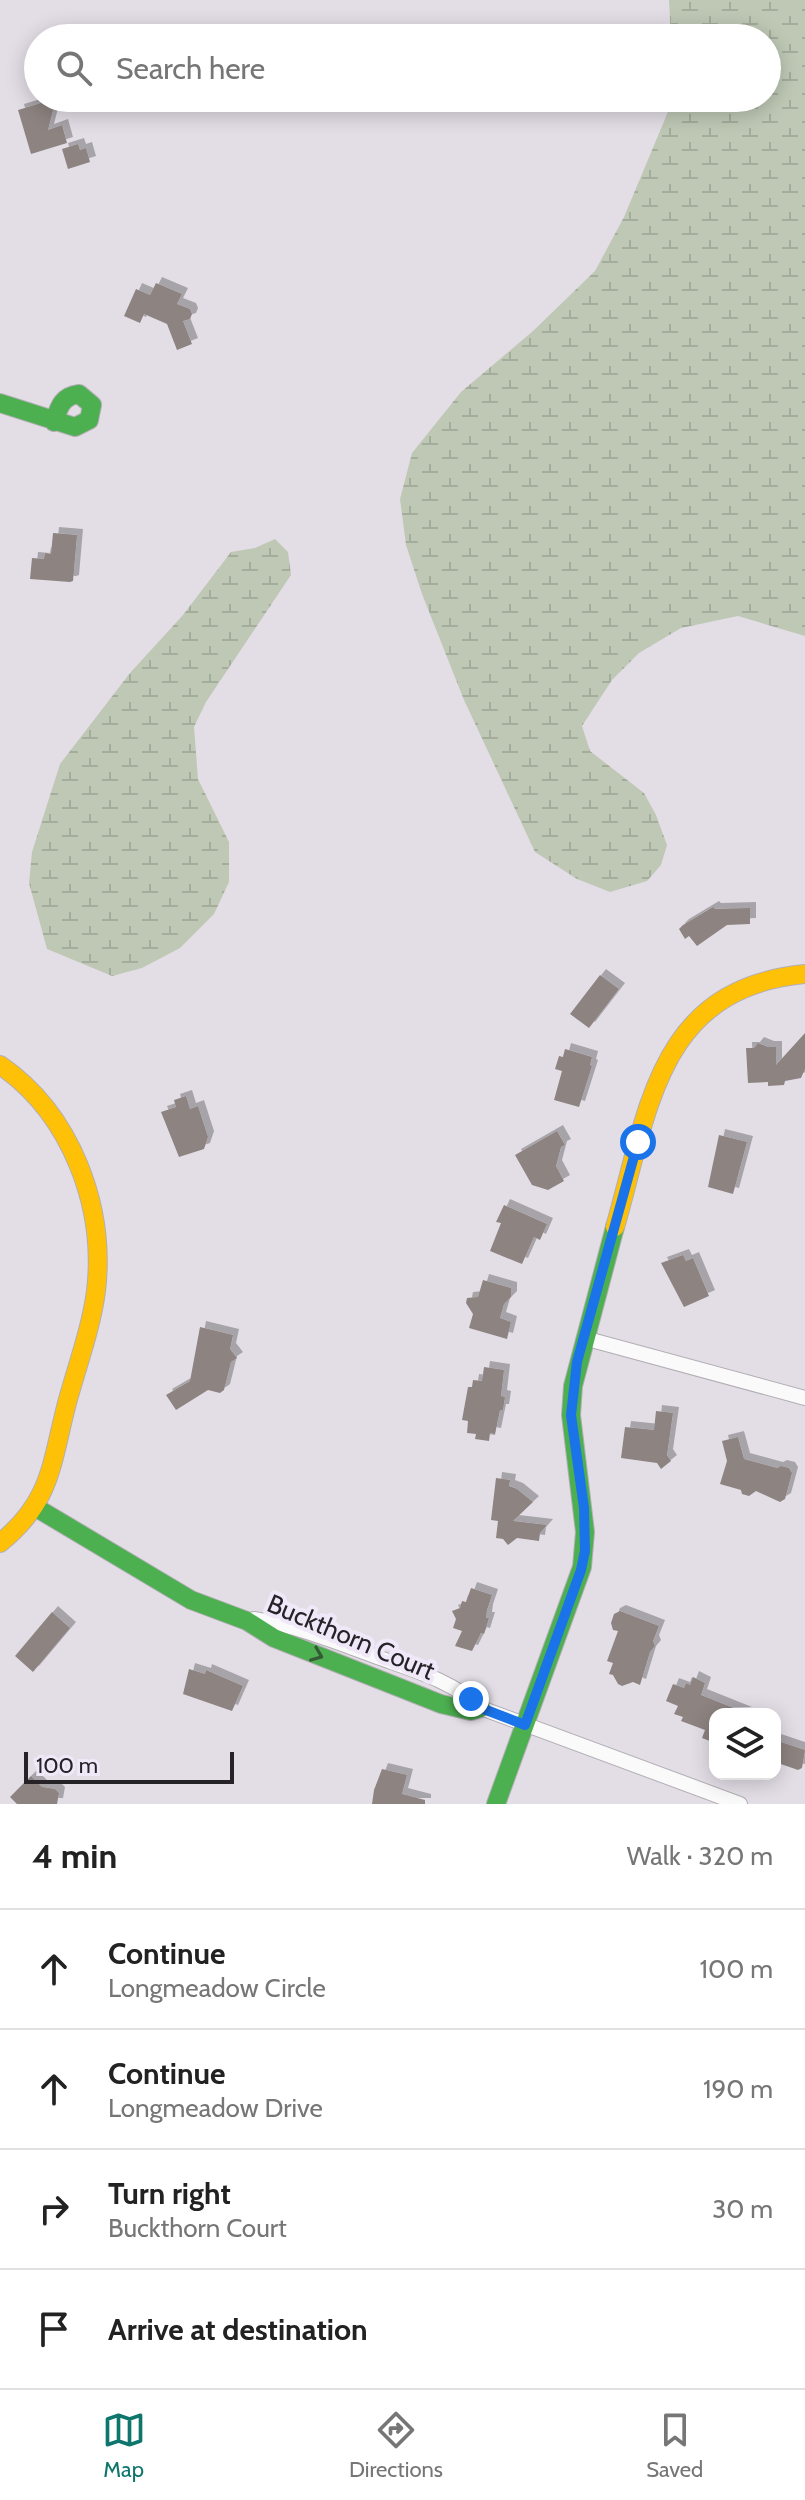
<!DOCTYPE html>
<meta charset="utf-8">
<style>
body{margin:0;font-family:Cabin,sans-serif;background:#f6f6f6;color:#222}
.controls{position:absolute;right:24px;bottom:24px;display:grid;overflow:hidden;border-radius:16px;box-shadow:0 4px 20px #0003}
.controls button{width:72px;height:72px;display:grid;place-items:center;padding:0;border:0;border-bottom:2px solid #e0e0e0;background:#fff;color:#222;font:40px sans-serif}
.scale{position:absolute;left:24px;bottom:20px;width:210px;box-sizing:border-box;padding-left:8px;border:4px solid #252228;border-top:0;font-size:22px;line-height:28px;white-space:nowrap;color:#252228;-webkit-text-stroke:6px #f0e8f8;paint-order:stroke}
.stop{position:absolute;width:24px;height:24px;margin:-18px;border:6px solid #1a73e8;border-radius:50%;background:#fff}
.stop.end{background:#1a73e8;border-color:#fff;box-shadow:0 2px 8px #0008}
.list{margin:0;padding:0;list-style:none}
h2{display:flex;justify-content:space-between;align-items:center;height:104px;margin:0;padding:0 32px;font-size:34px}
h2 small{font-size:26px;font-weight:400;color:#767676}
.list li{display:grid;grid-template-columns:52px 1fr auto;gap:24px;align-items:center;box-sizing:border-box;height:120px;padding:0 32px;border-top:2px solid #e0e0e0}
.list b{display:block;font-size:30px;white-space:nowrap}
.list p{margin:0;font-size:26px;white-space:nowrap;color:#767676}
.list em{font-size:26px;font-style:normal;color:#767676}
.icon{flex:none;width:44px;height:44px;fill:none;stroke:currentColor;stroke-width:2;stroke-linecap:round;stroke-linejoin:round}
.map{position:relative;flex:none;width:805px;height:1804px;overflow:hidden}
.search{position:absolute;background:#fff;box-shadow:0 4px 20px #0003;left:24px;right:24px;top:24px;height:88px;display:flex;align-items:center;gap:20px;box-sizing:border-box;padding:0 28px;border-radius:44px;color:#767676;font-size:30px}
.sheet{height:584px;background:#fff}
nav{display:flex;justify-content:space-around;align-items:center;box-sizing:border-box;height:112px;border-top:2px solid #e0e0e0;background:#fff;font-size:22px;color:#767676}
nav a{display:grid;justify-items:center;gap:4px}
nav .on{color:#0f766e}
.map>svg:first-child{display:block}
.wetland{fill:url(#wetland-marsh)}
.building{fill:#8d8381;filter:url(#shadow)}
.lines{fill:none;stroke-linecap:round;stroke-linejoin:round}
.street-casing{stroke:#b2aeb4;stroke-width:16}
.fast-casing{stroke:#b2aeb4;stroke-width:20}
.slow-casing{stroke:#b2aeb4;stroke-width:20}
.street{stroke:#fbfafb;stroke-width:14}
.fast{stroke:#4caf50;stroke-width:18}
.slow{stroke:#ffc107;stroke-width:18}
.oneway{stroke:#355a38}
.route{stroke:#1a73e8;stroke-width:10}
.labels{text-anchor:middle;stroke-width:8;stroke-linejoin:round;paint-order:stroke}
.street-label{font-size:26px;fill:#252228;stroke:#f0e8f8}
</style>
<div class="map">
<svg width="805" height="1804" viewBox="0 0 805 1804">
<defs>
<pattern id="wetland-marsh" width="20" height="14" patternUnits="userSpaceOnUse" patternTransform="scale(2)"><rect width="20" height="14" fill="#bfc8b5"/><path d="M1 5h8M5 5V1M11 12h8M15 12V8" fill="none" stroke="#a4ac9c"/></pattern>
<filter id="shadow"><feDropShadow dx="6" dy="-6" stdDeviation="0" flood-color="#0004"/></filter>
</defs>
<rect width="100%" height="100%" fill="#e3dee6"/>
<g class="wetland">
<path d="M669,0H805V636L738,616L681,628L639,653L612,680L582,726L590,751L644,793L656,815L667,845L661,865L647,881L610,892L577,879L535,852L464,700L422,594L406,545L400,499L412,453L461,392L533,331L595,271L624,217L670,107V98H767V38H671Z"/>
<path d="M275,539L288,552L291,575L206,702L194,727L198,779L229,842V882L214,914L180,948L142,968L112,976L47,949L29,883L32,852L60,764L130,673L183,615L231,552L255,548Z"/>
</g>
<g class="building">
<path d="M42,98H56L48,130L62,125L67,143L31,154L18,110L41,103Z"/>
<path d="M78,144L80,150L86,148L90,162L68,169L62,149Z"/>
<path d="M156,283L182,294L177,304L190,309L192,314L190,319L183,321L192,344L177,350L167,324L144,314L140,323L124,316L136,289L150,295Z"/>
<path d="M53,533L77,535L73,581L70,582L30,579L32,558L44,559L45,553L51,554Z"/>
<path d="M713,907L715,909L750,908V924L727,925L697,946L689,936L685,939L679,929L683,925Z"/>
<path d="M600,975L619,989L589,1028L570,1014Z"/>
<path d="M805,1033V1069L801,1078L785,1081L784,1085L768,1086V1082L748,1083L746,1048H754L758,1043L768,1047H776V1065Z"/>
<path d="M565,1049L592,1057L590,1065L592,1066L579,1107L554,1100L562,1071L555,1069L559,1056L563,1057Z"/>
<path d="M186,1096L190,1109L198,1106L208,1137L204,1149L179,1157L161,1112L176,1107L174,1100Z"/>
<path d="M557,1131L565,1145L561,1147L556,1166L564,1181L548,1190L532,1185L515,1155Z"/>
<path d="M719,1135L747,1142L733,1194L708,1187Z"/>
<path d="M504,1205L547,1224L540,1240L534,1237L522,1264L490,1251L501,1223L496,1222Z"/>
<path d="M683,1255L686,1261L693,1258L709,1296L684,1307L661,1263Z"/>
<path d="M483,1280L511,1288V1297L504,1304L500,1318L511,1322L507,1339L469,1328L473,1314L466,1303L467,1298L478,1297Z"/>
<path d="M200,1327L233,1335L230,1349L237,1358L231,1362L224,1390L220,1393L208,1390L176,1410L166,1395L190,1381Z"/>
<path d="M484,1367L504,1370L501,1396L505,1397L503,1410H500L495,1434L490,1433L489,1441L475,1439L476,1434L467,1433L468,1421L462,1420L468,1387H472L473,1380L482,1381Z"/>
<path d="M656,1411L673,1413L667,1455L671,1461L661,1469L657,1463L621,1458L625,1427L654,1430Z"/>
<path d="M738,1437L744,1459L777,1468L781,1466L789,1468L792,1473L785,1499L780,1502L756,1491L749,1496L742,1494L741,1490L720,1484L727,1461L722,1441Z"/>
<path d="M496,1478L510,1480L509,1486L517,1489L533,1502L513,1521L547,1525L540,1533L539,1541L517,1538L508,1545L503,1539L496,1538L498,1521L491,1520Z"/>
<path d="M471,1588L492,1595L487,1610L486,1618H489L484,1634L481,1633L472,1651L455,1646L462,1631L453,1628L456,1619L452,1611L460,1608L462,1601L466,1602Z"/>
<path d="M620,1611L659,1626L653,1641L655,1646L650,1652L640,1685L633,1682L622,1686L618,1684L613,1675L609,1674L613,1663L607,1661L618,1631L613,1630L611,1623L614,1614Z"/>
<path d="M52,1612L70,1628L33,1672L15,1656Z"/>
<path d="M189,1669L205,1674L206,1670L243,1686L232,1711L183,1694Z"/>
<path d="M693,1677L705,1683L701,1695L746,1713L715,1714V1743L702,1738L705,1730L681,1721L683,1717L674,1714L678,1706L666,1701L673,1684L684,1688L686,1683L690,1685Z"/>
<path d="M775,1740L805,1750L802,1768L798,1770L775,1762Z"/>
<path d="M382,1769L407,1775L402,1794L425,1800V1804H372L374,1790Z"/>
<path d="M31,1776L42,1787L55,1789L59,1793L57,1804H17L10,1797Z"/>
</g>
<g class="lines">
<g class="street-casing">
<g id="street">
<path d="M584,1338L805,1398"/>
<path d="M249,1620L254,1619C297,1626 336,1642 377,1657C413,1670 453,1681 481,1708L740,1804"/>
</g>
</g>
<g class="fast-casing">
<g id="fast">
<path d="M0,403L75,427L89,420L92,405L79,394C62,396 59,407 54,422"/>
<path d="M35,1507L191,1600L247,1621L274,1638L441,1704L471,1711L481,1708"/>
<path d="M496,1804L582,1567L585,1532L571,1415L573,1386L615,1227"/>
</g>
</g>
<g class="slow-casing">
<g id="slow">
<path d="M0,1065C71,1114 106,1206 96,1291C91,1329 77,1366 67,1403C51,1464 52,1501 0,1543"/>
<path d="M615,1227C649,1110 657,988 805,974"/>
</g>
</g>
<use href="#street" class="street"/>
<use href="#fast" class="fast"/>
<use href="#slow" class="slow"/>
</g>
<defs><path id="oneway-chevron" d="M-2-3.5L2.5 0L-2 3.5" fill="none" stroke-width="1.6" stroke-linecap="round" stroke-linejoin="round" transform="scale(2)"/></defs>
<use class="oneway" href="#oneway-chevron" transform="translate(317 1655) rotate(22)"/>
<g class="lines">
<path class="route" d="M471,1699L481,1708L525,1725L581,1570L585,1551L584,1508L571,1415L577,1362L638,1142"/>
</g>
<g class="labels">
<g class="street-label">
<text transform="translate(351 1637) rotate(23)" y="9">Buckthorn Court</text>
</g>
</g>
</svg>
<div class="controls">
<button><svg class="icon" aria-label="layers" viewBox="0 0 24 24"><path d="M12 4l9 5-9 5-9-5zM3 14l9 5 9-5"/></svg></button>
</div>
<div class="scale">100 m</div>
<div class="stop" style="left:638px;top:1142px"></div>
<div class="stop end" style="left:471px;top:1699px"></div>
<div class="search"><svg class="icon" aria-label="search" viewBox="0 0 24 24"><circle cx="10" cy="10" r="6"/><path d="M15 15l6 6"/></svg>Search here</div>
</div>
<section class="sheet">
<h2>4 min<small>Walk · 320 m</small></h2>
<ul class="list">
<li><svg class="icon" aria-label="ahead" viewBox="0 0 24 24"><path d="M12 20V5M6 11l6-6 6 6"/></svg><div><b>Continue</b><p>Longmeadow Circle</p></div><em>100 m</em></li>
<li><svg class="icon" aria-label="ahead" viewBox="0 0 24 24"><path d="M12 20V5M6 11l6-6 6 6"/></svg><div><b>Continue</b><p>Longmeadow Drive</p></div><em>190 m</em></li>
<li><svg class="icon" aria-label="right" viewBox="0 0 24 24"><path d="M7 20v-9h11M14 6l5 5-5 5"/></svg><div><b>Turn right</b><p>Buckthorn Court</p></div><em>30 m</em></li>
<li><svg class="icon" aria-label="arrive" viewBox="0 0 24 24"><path d="M6 21V4h12l-3 4 3 4H6"/></svg><div><b>Arrive at destination</b></div></li>
</ul>
</section>
<nav>
<a class="on"><svg class="icon" aria-label="map" viewBox="0 0 24 24"><path d="M3 6l6-2 6 2 6-2v14l-6 2-6-2-6 2zM9 4v14M15 6v14"/></svg>Map</a>
<a><svg class="icon" aria-label="directions" viewBox="0 0 24 24"><path d="M12 3l9 9-9 9-9-9zM9 14v-3h6M13 9l2 2-2 2"/></svg>Directions</a>
<a><svg class="icon" aria-label="saved" viewBox="0 0 24 24"><path d="M7 4h10v16l-5-4-5 4z"/></svg>Saved</a>
</nav>
